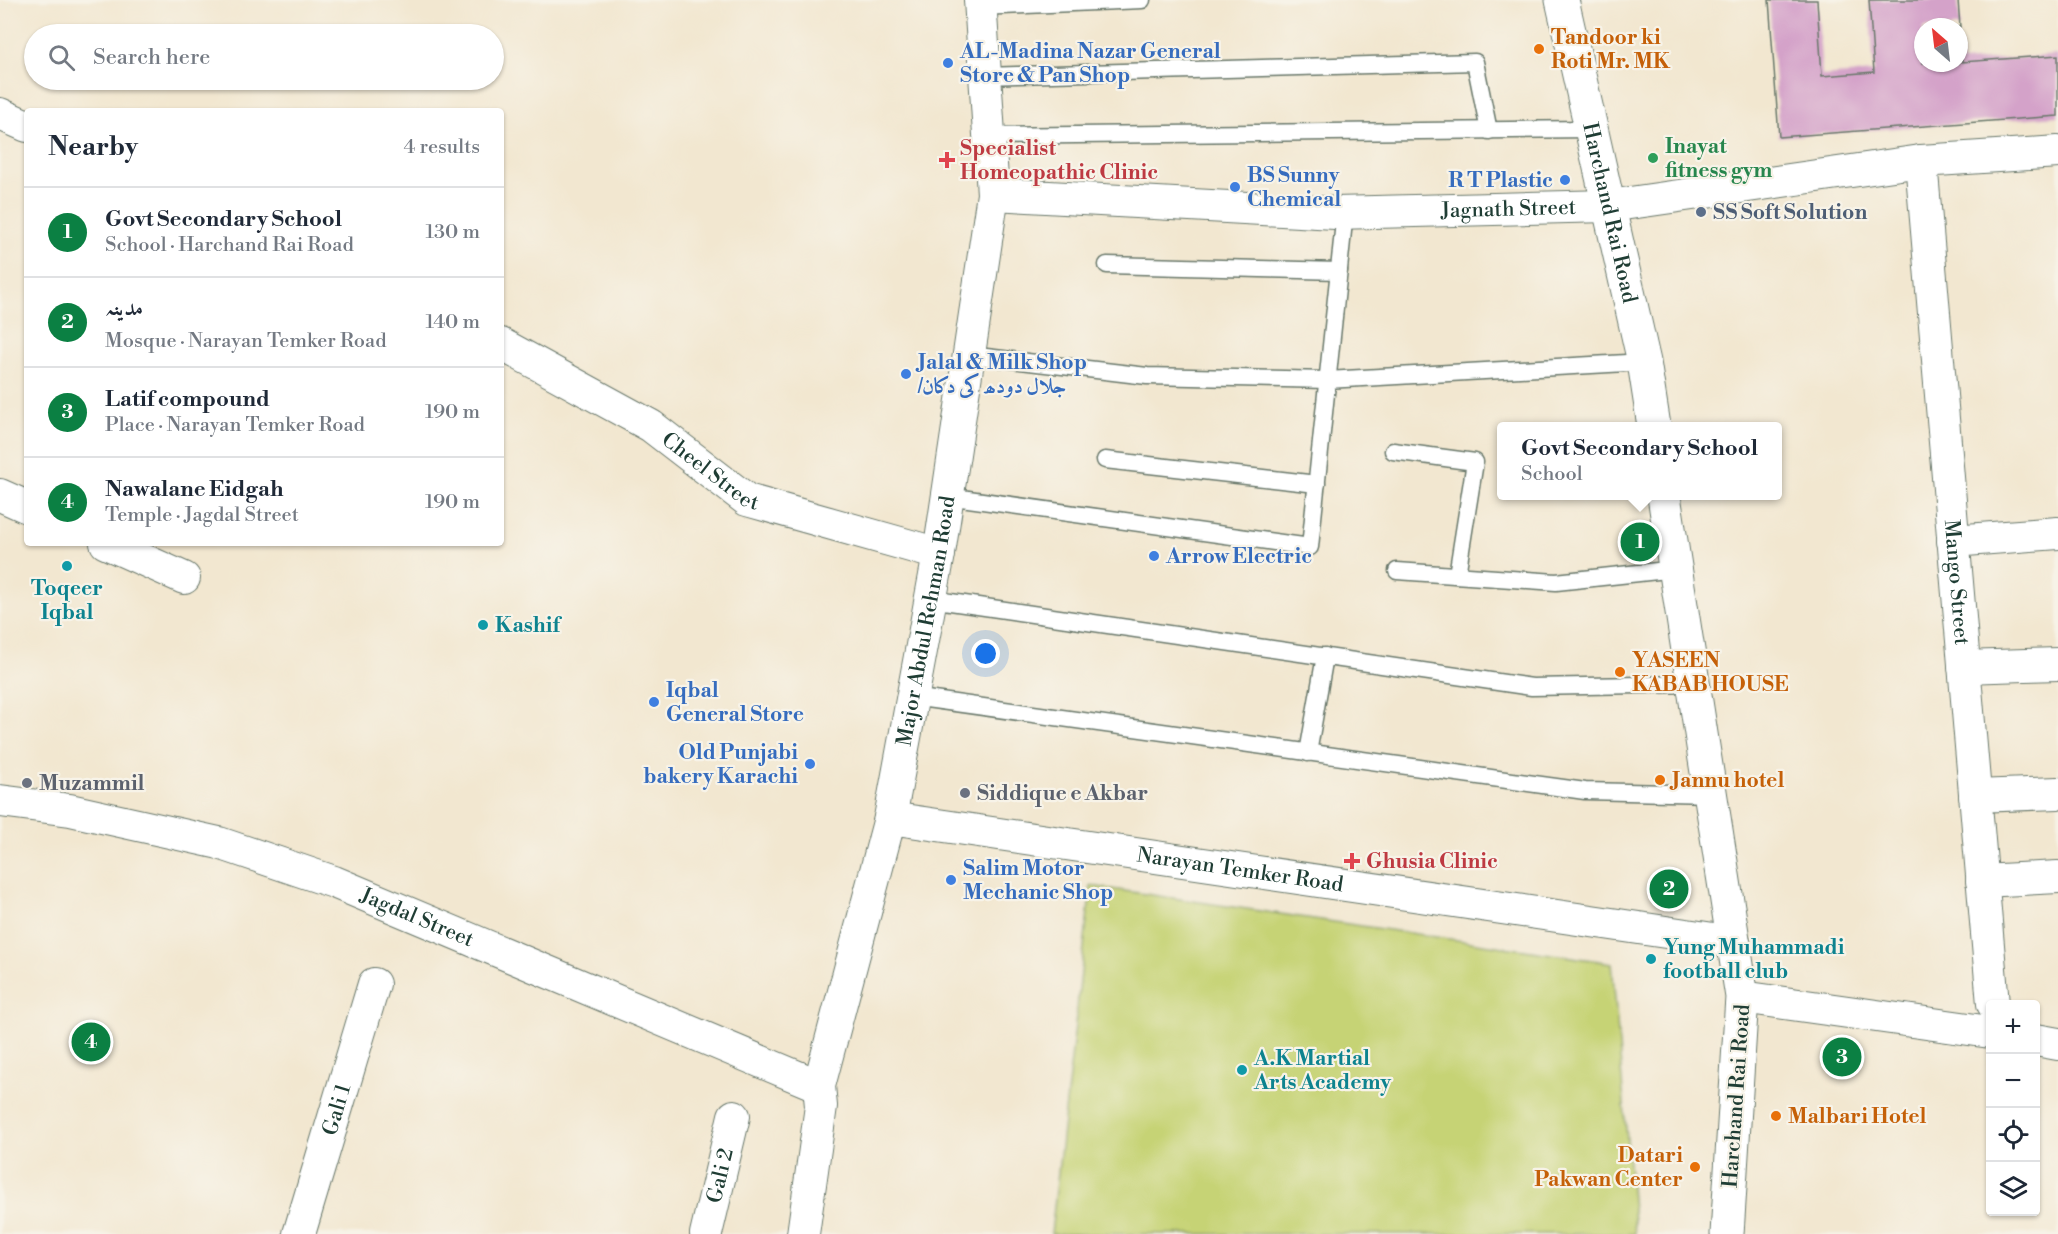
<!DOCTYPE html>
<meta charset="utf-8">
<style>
body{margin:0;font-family:"Libre Bodoni",Amiri,serif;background:#f2f2f3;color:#1f2937}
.controls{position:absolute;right:18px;bottom:18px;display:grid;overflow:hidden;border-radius:6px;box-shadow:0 2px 4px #0004}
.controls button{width:54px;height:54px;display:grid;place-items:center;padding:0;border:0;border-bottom:2px solid #e0e1e3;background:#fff;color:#1f2937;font:30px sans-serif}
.compass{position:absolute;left:1914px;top:18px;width:54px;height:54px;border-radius:50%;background:#fff;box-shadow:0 2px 4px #0004;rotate:332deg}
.you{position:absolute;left:986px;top:654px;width:21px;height:21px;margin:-15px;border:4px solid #fff;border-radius:50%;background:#1a73e8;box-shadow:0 0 0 9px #1a73e833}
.badge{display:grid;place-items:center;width:39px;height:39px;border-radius:50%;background:#0b8043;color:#fff;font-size:20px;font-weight:700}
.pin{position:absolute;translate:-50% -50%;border:3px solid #fff;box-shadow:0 2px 6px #0006}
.popup{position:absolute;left:1497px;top:422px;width:285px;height:78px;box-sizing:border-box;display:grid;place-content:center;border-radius:6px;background:#fff;filter:drop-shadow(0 2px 4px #0005);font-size:20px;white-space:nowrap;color:#747a83}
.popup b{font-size:22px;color:#1f2937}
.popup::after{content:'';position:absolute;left:50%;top:100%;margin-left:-12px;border:12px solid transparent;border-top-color:#fff}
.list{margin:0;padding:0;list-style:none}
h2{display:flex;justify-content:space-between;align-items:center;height:78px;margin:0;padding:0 24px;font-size:26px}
h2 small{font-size:20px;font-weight:400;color:#747a83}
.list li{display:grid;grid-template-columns:39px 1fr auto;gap:18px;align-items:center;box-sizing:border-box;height:90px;padding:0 24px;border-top:2px solid #e0e1e3}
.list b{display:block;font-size:22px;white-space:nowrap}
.list p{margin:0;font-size:20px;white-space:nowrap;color:#747a83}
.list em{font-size:20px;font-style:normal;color:#747a83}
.icon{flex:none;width:33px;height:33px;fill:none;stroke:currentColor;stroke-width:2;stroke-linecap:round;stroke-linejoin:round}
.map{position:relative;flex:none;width:2058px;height:1234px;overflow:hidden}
.search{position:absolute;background:#fff;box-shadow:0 2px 4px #0004;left:24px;top:24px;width:480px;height:66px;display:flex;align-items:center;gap:15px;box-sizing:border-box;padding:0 21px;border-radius:33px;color:#747a83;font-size:22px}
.panel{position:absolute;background:#fff;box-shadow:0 2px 4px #0004;left:24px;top:108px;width:480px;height:438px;border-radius:6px}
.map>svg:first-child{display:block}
.green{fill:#c6d375;stroke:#728854;stroke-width:1.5}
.building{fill:#d4a2c9}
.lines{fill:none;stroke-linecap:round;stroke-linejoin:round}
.service-casing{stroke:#69786b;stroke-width:19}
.minor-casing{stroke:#69786b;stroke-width:34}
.secondary-casing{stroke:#69786b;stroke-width:35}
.service{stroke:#fff;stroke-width:16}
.minor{stroke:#fff;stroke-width:32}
.secondary{stroke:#fff;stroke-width:33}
.food-dot{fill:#e8710a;stroke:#f7f3e8;stroke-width:2}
.shop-dot{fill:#3f7fe0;stroke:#f7f3e8;stroke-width:2}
.leisure-dot{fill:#2e9e5b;stroke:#f7f3e8;stroke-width:2}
.health-dot{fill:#e0444e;stroke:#f7f3e8;stroke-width:2}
.service-dot{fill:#5c6f8a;stroke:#f7f3e8;stroke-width:2}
.culture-dot{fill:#0f9aa8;stroke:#f7f3e8;stroke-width:2}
.worship-dot{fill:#6b7280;stroke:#f7f3e8;stroke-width:2}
.labels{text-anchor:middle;stroke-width:4.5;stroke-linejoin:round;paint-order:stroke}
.food-label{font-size:21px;font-weight:bold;fill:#c56008;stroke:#f7f3e8;text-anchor:start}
.shop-label{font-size:21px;font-weight:bold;fill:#366cbe;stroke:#f7f3e8;text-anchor:start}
.leisure-label{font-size:21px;font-weight:bold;fill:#27864d;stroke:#f7f3e8;text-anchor:start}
.health-label{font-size:21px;font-weight:bold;fill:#be3a42;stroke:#f7f3e8;text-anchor:start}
.street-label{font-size:21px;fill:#1f3d34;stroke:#f7f3e8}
.service-label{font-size:21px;font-weight:bold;fill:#4e5e75;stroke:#f7f3e8;text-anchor:start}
.culture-label{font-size:21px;font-weight:bold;fill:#0d838f;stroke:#f7f3e8;text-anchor:start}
.worship-label{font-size:21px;font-weight:bold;fill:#5b616d;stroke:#f7f3e8;text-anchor:start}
</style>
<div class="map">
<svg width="2058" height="1234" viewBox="0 0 2058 1234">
<rect width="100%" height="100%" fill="#f7f3e8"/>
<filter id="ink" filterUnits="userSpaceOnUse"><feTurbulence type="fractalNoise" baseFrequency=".0167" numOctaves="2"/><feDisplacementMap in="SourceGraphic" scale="12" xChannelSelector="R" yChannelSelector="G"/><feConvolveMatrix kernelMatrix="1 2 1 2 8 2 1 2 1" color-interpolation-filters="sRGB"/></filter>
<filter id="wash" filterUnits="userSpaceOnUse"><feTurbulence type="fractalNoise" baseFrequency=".008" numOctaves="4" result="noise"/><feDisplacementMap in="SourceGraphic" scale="24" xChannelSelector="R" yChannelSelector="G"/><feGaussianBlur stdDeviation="1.35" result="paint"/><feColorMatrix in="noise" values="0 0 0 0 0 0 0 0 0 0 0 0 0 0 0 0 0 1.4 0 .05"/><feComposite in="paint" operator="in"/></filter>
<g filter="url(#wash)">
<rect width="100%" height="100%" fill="#f2e7d0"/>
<path class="green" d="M1091,886L1612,963L1635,1234H1051Z"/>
<g id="blocks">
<path class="building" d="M1769,0H1817L1822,76L1874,72L1869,0H1958L1960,27H1923V63H1959V44H1961L1962,62L2058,55V116L1779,137Z"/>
</g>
</g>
<g filter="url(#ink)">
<use href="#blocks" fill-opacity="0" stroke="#69786b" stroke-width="1.5"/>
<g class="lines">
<g class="service-casing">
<g id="service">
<path d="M980,7L1142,0"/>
<path d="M985,76L1475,62L1489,131"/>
<path d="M989,136L1591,129"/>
<path d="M1107,265L1339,271"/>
<path d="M969,355L1147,376L1327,380L1644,362"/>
<path d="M1393,451L1475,462L1457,575"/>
<path d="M1105,460L1317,484"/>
<path d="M947,496L1310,547L1345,212"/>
<path d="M1397,571L1556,582L1676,569"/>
<path d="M930,599L1532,687L1694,684"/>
<path d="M912,697L1585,791L1711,794"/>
<path d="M1308,753L1325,656"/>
</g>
</g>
<g class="minor-casing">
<g id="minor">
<path d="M0,114L27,126"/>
<path id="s1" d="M1921,161L1993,1004"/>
<path id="s2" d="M993,194L1335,213L1609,206L1921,161L2058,152"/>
<path id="s3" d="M501,344L651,426L747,500L939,554"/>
<path d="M0,495L27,507"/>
<path d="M1953,541L2058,533"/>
<path d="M106,543L184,578"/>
<path d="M1964,667L2058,664"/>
<path d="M1975,796L2058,793"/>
<path id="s4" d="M0,801L70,810L219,843L334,882L819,1086"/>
<path id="s5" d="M890,818L1734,942"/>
<path d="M1982,881L2058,877"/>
<path d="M1742,997L1990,1032"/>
<path d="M2036,1040L2058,1044"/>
<path id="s6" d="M299,1234L374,984"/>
<path id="s7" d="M706,1234L734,1116"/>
<path id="s8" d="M803,1234L821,1106L819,1086L890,818L939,554L993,194L980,0"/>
</g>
</g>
<g class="secondary-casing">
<g id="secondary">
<path id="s9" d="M1562,0L1644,362L1654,426"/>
<path d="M1664,496L1742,997L1727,1234"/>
</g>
</g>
<use href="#service" class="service"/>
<use href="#minor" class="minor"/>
<use href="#secondary" class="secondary"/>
</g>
</g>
<g class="food-dot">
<circle cx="1539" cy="49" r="6"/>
<circle cx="1620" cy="672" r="6"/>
<circle cx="1660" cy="780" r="6"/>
<circle cx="1776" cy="1116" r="6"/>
<circle cx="1695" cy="1167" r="6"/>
</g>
<g class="shop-dot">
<circle cx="948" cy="63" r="6"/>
<circle cx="1565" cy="180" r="6"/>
<circle cx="1235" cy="187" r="6"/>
<circle cx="906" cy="374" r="6"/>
<circle cx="1154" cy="556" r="6"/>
<circle cx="654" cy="702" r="6"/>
<circle cx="810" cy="764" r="6"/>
<circle cx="951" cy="880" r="6"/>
</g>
<circle class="leisure-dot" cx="1653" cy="158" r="6"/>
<g class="health-dot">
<path d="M944 151h6v6h6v6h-6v6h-6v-6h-6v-6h6z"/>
<path d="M1349 852h6v6h6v6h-6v6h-6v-6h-6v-6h6z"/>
</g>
<circle class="service-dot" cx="1701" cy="212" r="6"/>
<g class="culture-dot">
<circle cx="67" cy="566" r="6"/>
<circle cx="483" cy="625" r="6"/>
<circle cx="1651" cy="959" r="6"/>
<circle cx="1242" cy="1070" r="6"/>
</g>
<g class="worship-dot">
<circle cx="27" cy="783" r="6"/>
<circle cx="965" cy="793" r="6"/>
</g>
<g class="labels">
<g class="food-label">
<text x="1551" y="44">Tandoor ki<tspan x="1551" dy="24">Roti Mr. MK</tspan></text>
<text x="1632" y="667">YASEEN<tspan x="1632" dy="24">KABAB HOUSE</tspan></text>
<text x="1672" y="787">Jannu hotel</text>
<text x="1788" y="1123">Malbari Hotel</text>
<text x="1683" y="1162" text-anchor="end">Datari<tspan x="1683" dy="24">Pakwan Center</tspan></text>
</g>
<g class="shop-label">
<text x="960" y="58">AL-Madina Nazar General<tspan x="960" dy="24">Store &amp; Pan Shop</tspan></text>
<text x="1247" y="182">BS Sunny<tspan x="1247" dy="24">Chemical</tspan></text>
<text x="1553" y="187" text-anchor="end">R T Plastic</text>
<text x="918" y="369">Jalal &amp; Milk Shop<tspan x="918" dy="24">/جلال دودھ کی دکان</tspan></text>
<text x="1166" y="563">Arrow Electric</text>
<text x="666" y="697">Iqbal<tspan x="666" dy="24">General Store</tspan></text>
<text x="798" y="759" text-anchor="end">Old Punjabi<tspan x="798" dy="24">bakery Karachi</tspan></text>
<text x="963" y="875">Salim Motor<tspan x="963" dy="24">Mechanic Shop</tspan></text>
</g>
<g class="leisure-label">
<text x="1665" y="153">Inayat<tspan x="1665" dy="24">fitness gym</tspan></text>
</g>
<g class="health-label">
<text x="960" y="155">Specialist<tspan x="960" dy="24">Homeopathic Clinic</tspan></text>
<text x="1366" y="868">Ghusia Clinic</text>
</g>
<g class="street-label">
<text dy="7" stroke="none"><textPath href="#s2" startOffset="516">Jagnath Street</textPath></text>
<text dy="7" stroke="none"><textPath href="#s9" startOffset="218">Harchand Rai Road</textPath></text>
<text dy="7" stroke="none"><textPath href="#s3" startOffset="246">Cheel Street</textPath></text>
<text dy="7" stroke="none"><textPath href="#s1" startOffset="423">Mango Street</textPath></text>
<text dy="7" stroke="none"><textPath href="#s8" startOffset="627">Major Abdul Rehman Road</textPath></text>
<text dy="7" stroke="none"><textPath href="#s5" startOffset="354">Narayan Temker Road</textPath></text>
<text dy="7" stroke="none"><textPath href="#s4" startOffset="435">Jagdal Street</textPath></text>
<text transform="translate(1736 1096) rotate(-86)" y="7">Harchand Rai Road</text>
<text dy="7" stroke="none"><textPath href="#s6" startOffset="130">Gali 1</textPath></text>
<text dy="7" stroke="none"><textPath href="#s7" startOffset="60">Gali 2</textPath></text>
</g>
<g class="service-label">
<text x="1713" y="219">SS Soft Solution</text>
</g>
<g class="culture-label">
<text x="67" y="595" text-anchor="middle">Toqeer<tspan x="67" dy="24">Iqbal</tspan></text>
<text x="495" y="632">Kashif</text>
<text x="1663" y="954">Yung Muhammadi<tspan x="1663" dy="24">football club</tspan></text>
<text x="1254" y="1065">A.K Martial<tspan x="1254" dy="24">Arts Academy</tspan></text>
</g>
<g class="worship-label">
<text x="39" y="790">Muzammil</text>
<text x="977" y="800">Siddique e Akbar</text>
</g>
</g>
</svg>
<div class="controls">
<button>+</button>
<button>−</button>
<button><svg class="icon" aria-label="locate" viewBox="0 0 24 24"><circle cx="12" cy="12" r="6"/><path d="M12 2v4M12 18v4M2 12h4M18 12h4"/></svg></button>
<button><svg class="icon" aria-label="layers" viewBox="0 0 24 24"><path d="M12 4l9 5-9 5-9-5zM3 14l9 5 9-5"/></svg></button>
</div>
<svg class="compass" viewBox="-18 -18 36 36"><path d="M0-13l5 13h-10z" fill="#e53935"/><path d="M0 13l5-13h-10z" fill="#747a83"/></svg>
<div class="you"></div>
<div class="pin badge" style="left:1640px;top:542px">1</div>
<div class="popup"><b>Govt Secondary School</b>School</div>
<div class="pin badge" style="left:1669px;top:889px">2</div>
<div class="pin badge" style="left:1842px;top:1057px">3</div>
<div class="pin badge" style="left:91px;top:1042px">4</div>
<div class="search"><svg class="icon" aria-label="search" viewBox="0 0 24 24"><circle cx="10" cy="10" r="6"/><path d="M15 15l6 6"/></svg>Search here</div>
<section class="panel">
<h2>Nearby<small>4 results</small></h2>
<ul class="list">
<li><span class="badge">1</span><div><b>Govt Secondary School</b><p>School · Harchand Rai Road</p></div><em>130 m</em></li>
<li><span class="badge">2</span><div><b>مدینہ</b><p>Mosque · Narayan Temker Road</p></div><em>140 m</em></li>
<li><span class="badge">3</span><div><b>Latif compound</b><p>Place · Narayan Temker Road</p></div><em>190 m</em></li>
<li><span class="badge">4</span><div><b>Nawalane Eidgah</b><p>Temple · Jagdal Street</p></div><em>190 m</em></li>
</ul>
</section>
</div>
